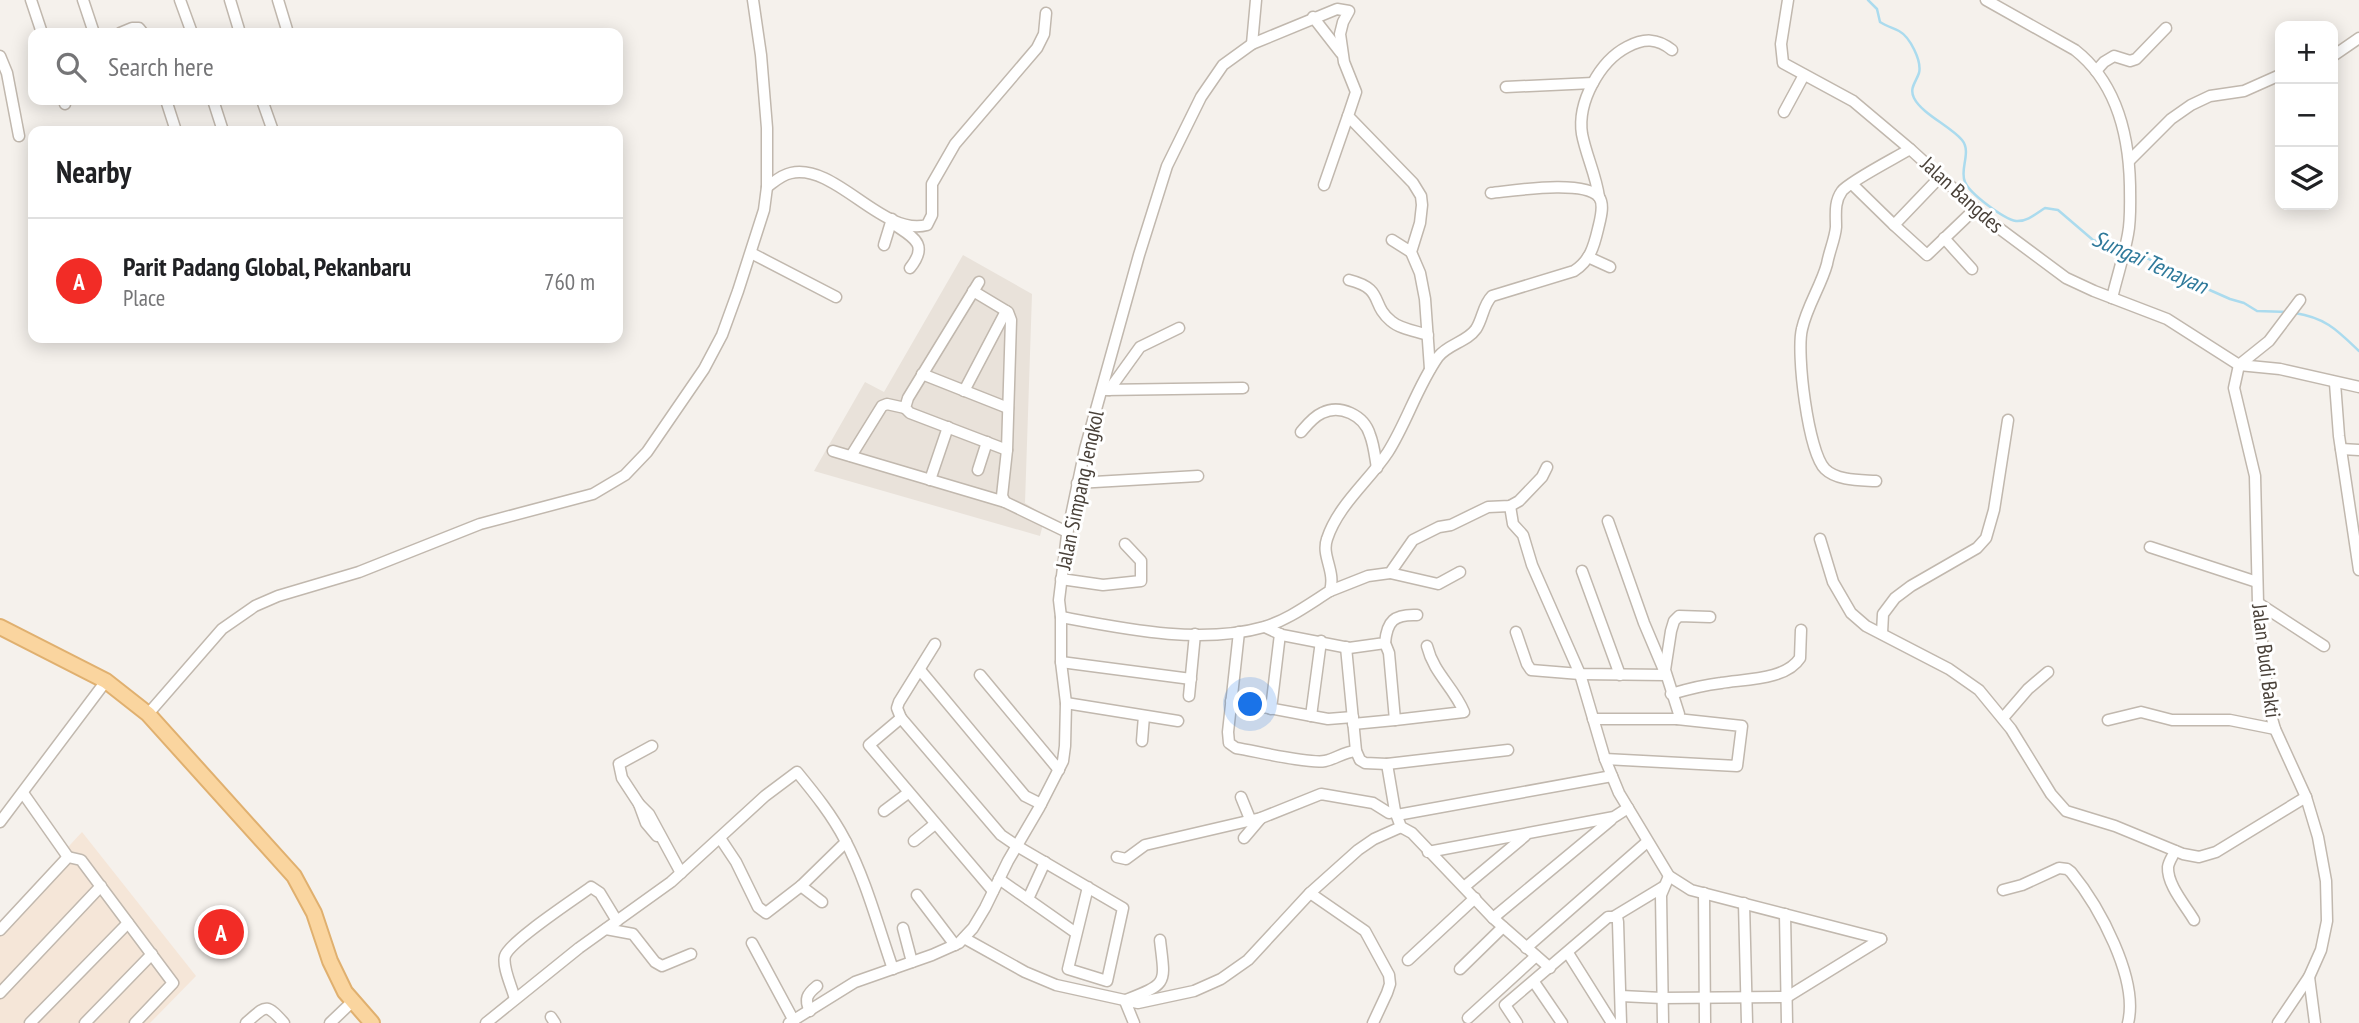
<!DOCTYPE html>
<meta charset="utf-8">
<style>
body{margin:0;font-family:"PT Sans Narrow",sans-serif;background:#f2f2f2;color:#202124}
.controls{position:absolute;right:21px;top:21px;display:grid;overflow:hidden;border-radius:14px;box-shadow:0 4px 18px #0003}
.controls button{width:63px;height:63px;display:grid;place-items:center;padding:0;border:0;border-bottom:2px solid #e0e0e0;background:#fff;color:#202124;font:35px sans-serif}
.you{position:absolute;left:1251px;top:705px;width:24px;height:24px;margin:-18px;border:5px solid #fff;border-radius:50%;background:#1a73e8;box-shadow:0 0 0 10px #1a73e833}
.badge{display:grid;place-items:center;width:46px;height:46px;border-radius:50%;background:#f22c26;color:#fff;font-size:23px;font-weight:700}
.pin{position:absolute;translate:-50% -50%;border:4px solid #fff;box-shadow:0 2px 7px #0006}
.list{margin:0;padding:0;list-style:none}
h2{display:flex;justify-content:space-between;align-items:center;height:91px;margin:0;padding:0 28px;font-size:30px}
h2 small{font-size:23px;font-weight:400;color:#757577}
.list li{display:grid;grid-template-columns:46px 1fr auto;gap:21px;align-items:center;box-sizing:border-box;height:126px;padding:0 28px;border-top:2px solid #e0e0e0}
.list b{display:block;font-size:26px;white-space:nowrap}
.list p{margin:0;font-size:23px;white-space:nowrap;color:#757577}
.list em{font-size:23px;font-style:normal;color:#757577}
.icon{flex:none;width:38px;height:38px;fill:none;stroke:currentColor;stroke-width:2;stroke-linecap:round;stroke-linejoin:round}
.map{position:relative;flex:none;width:2359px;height:1023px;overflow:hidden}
.search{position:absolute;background:#fff;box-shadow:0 4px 18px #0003;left:28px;top:28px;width:595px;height:77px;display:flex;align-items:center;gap:18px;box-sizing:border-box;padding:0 24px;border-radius:14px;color:#757577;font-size:26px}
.panel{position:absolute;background:#fff;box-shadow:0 4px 18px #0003;left:28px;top:126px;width:595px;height:217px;border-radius:14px}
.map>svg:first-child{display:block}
.residential{fill:#e9e2da}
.commercial{fill:#f5e6d8}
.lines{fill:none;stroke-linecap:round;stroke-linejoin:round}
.stream{stroke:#abdbee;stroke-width:2.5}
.minor-casing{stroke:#c1b8ae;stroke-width:13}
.primary-casing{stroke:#e0b06f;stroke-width:18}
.minor{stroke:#fff;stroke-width:10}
.primary{stroke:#fad59f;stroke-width:14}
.labels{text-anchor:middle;stroke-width:6;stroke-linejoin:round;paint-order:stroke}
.street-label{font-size:21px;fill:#494139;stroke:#fff}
.water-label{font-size:23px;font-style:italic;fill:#307a9b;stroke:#fff}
</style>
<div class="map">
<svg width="2359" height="1023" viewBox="0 0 2359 1023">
<rect width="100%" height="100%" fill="#f5f1ec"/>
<path class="residential" d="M963,255L1032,294L1025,503L1045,516L1040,536L814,471L865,382L884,392Z"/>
<path class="commercial" d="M82,832L196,976L150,1023H0V921Z"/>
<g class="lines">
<g class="stream">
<path d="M1868,0L1877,9L1880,22C1886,26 1893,28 1899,31C1910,37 1922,61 1919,73C1916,82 1909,88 1914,98C1922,114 1950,126 1962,140C1972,152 1959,170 1965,182C1970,194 2004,219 2016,221C2027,222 2037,213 2045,208L2058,210L2093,240L2120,250"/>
<path d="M2126,252L2149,259L2169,272L2230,299L2244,303L2257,311L2288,312"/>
<path d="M2295,313C2326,318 2337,330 2359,351"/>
</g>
<g class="minor-casing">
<g id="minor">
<path d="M31,0L42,33"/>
<path d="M83,0L94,33"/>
<path d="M180,0L192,33"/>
<path d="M230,0L240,33"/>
<path d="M278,0L288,33"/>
<path d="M1788,0L1781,44L1783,63L1853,101L1910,149L1988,220L2066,278L2094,291L2167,319L2239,365L2280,369L2359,387"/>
<path d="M1986,0L2075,50C2117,83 2129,135 2130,186C2130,202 2131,219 2128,234C2124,256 2117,277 2112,298"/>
<path d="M1313,17L1341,53"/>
<path d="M120,33L132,28H139L143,33"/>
<path d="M1252,44L1256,0"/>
<path d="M0,56L7,73L19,136"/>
<path d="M2333,56L2359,38"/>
<path d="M2096,71L2104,62L2114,56L2130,61L2136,59L2166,28"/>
<path d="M1506,87L1593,83"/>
<path d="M64,100L65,104"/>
<path d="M166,100L176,131"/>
<path d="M213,100L223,131"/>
<path d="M262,100L273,131"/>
<path d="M1784,112L1804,75"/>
<path d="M2130,160L2171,119L2191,105L2210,96L2244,91L2280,75"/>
<path d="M1852,184L1894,225L1940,177"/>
<path d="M1324,185L1348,116"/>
<path d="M767,187C774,182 781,175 791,173C836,163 882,237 927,225L932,215V184L955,144L1037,48L1044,34L1046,13"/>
<path d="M1599,197C1596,175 1586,155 1582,134C1577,102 1600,61 1627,47C1644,38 1657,38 1672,50"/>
<path d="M892,223C912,237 930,243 910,268"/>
<path d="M1894,225L1927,255L1975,209"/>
<path d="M1944,238L1972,269"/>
<path d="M1392,240L1411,252"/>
<path d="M884,245L892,219"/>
<path d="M751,253L836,297"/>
<path d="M1588,257L1610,267"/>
<path d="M1349,280C1385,289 1370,304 1391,321C1400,329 1416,331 1428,335"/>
<path d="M979,282L908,398L905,408L910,413L1007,450"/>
<path d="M973,291L1008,312L1011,320L1007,450L1002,496L1005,502L1067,532"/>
<path d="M2239,365L2234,388L2255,476L2258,603L2269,708L2275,729L2306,797L2318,837L2326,881L2327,921L2321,950L2309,977L2278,1023"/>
<path d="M2239,365L2269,341L2300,300"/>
<path d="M922,374L1008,408"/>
<path d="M2335,383L2339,436L2359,570"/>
<path d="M1102,390L1243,388"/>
<path d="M1109,390L1140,347L1179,328"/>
<path d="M964,391L1006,311"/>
<path d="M1301,432C1307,425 1313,417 1322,413C1340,404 1364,415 1370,435C1374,445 1375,457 1377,468"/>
<path d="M2341,449L2359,450"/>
<path d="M833,451L1005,502"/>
<path d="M851,456L882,406L887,404L905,408"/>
<path d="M978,470L987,442"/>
<path d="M930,480L948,427"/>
<path d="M1876,481C1861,480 1837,481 1825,469C1808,452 1796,352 1802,329C1807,306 1821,286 1827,264C1829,252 1835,239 1836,227C1836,214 1834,202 1842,191C1850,181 1897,157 1910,149"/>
<path d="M1077,483L1198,476"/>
<path d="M1510,506L1513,524L1523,535L1532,565L1580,674L1605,759L1619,793L1669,876L1691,890L1881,939"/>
<path d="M1820,539L1833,582L1851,613L1866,626L1949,669L1979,690L2011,729L2051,794L2066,811L2115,826L2183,854L2199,857L2216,852L2306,797"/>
<path d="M2150,547L2257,582"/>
<path d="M1582,571L1620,675"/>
<path d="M1390,573L1438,584L1460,572"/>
<path d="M1061,579L1103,585L1141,581V561L1125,544"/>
<path d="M1330,591L1368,576L1390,573L1413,540L1439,527L1451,525L1488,507L1510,506L1519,501L1542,477L1547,467"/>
<path d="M2258,603L2324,646"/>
<path d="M1061,617C1125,629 1201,645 1264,627C1288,620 1309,604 1330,591C1336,571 1321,556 1327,539C1338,505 1369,481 1388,452C1407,422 1417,387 1438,357C1448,344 1467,342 1476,329C1483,318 1483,305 1492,296L1574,271C1590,261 1594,246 1598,229C1600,220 1605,205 1599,197C1584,179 1512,191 1491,193"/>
<path d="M1265,627L1282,635L1349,648L1385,643C1387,621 1394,614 1417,615"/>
<path d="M1239,632L1228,732L1229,743L1236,748C1255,751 1309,764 1325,761C1336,759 1343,752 1356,751"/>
<path d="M1516,632L1527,664L1531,670L1580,674L1666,675L1644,623L1608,521"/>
<path d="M1882,633L1883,614L1895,598L1911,586L1977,548L1986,538L1994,510L2008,420"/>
<path d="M1346,647L1356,751L1360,760L1365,763L1387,764L1508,750"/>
<path d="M1061,662L1191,679"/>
<path d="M920,670L1025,796L1041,804"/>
<path d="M980,675L1059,770"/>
<path d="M1671,694C1688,689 1704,685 1721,683C1745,679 1786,680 1800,658L1801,630"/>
<path d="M1189,696L1195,634"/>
<path d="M1231,701L1328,719L1353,717"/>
<path d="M1066,703L1178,721"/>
<path d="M1271,709L1280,634"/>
<path d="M148,714L222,629L255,606L278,596L359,572L480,524L593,494L625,475L647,452L704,369L722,335L738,291L764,210L767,187V128L761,55L753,0"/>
<path d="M1311,716L1321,641"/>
<path d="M901,718L897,708L899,702L935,644"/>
<path d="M2003,718L2028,689L2048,672"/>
<path d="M1593,719H1677L1679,714L1665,670L1671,631L1674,621L1679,616L1710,617"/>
<path d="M1395,720L1464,712C1453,686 1434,674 1427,646"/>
<path d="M2108,720L2141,712L2172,720H2230L2275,729"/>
<path d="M1353,724L1395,720L1389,653L1385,643"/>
<path d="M1142,741L1144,716"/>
<path d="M652,746L619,764L622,778L639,804L649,814L681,873"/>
<path d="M1605,759L1737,766L1742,726L1677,719"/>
<path d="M1387,764L1395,811L1401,827L1412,833L1493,918L1550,968"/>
<path d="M23,793L68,857"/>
<path d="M1241,797L1250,819"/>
<path d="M639,804L646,823L657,836"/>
<path d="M884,811L908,793"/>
<path d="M1397,815L1612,776"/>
<path d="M0,822L106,681"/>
<path d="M720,838L736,862L758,907L766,913L801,886L846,842"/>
<path d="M1244,838L1261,818"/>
<path d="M914,841L935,824"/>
<path d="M2175,851C2173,856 2169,861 2168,867C2167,885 2186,906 2194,920"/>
<path d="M1428,852L1614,817L1628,808"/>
<path d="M1117,857L1126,859L1145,845L1261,818L1321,794L1373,803L1389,813L1395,811"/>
<path d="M999,879L1076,933"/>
<path d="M801,886L822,902"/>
<path d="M1464,887L1525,836"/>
<path d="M2003,890L2022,885L2059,868L2067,869L2071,872C2099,906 2139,979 2128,1023"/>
<path d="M993,891L869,745L901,718L1001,835L1017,846L1123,908L1107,981L1068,969L1088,887"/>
<path d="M1310,893L1365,931L1389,975L1390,984L1387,993L1373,1023"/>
<path d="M1704,893L1705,1023"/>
<path d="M917,895L955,945"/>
<path d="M1028,899L1045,862"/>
<path d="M1744,903L1747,1023"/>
<path d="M1785,914L1787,1023"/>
<path d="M1615,916L1663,887"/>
<path d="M1493,918L1611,820"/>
<path d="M903,928L912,962"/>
<path d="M606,929L633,934L655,962L662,966L691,954"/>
<path d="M0,930L68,857L81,860L173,983L135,1023"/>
<path d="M964,938L1025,972L1056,985L1138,1003L1194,991L1221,979L1248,960L1310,893L1358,850L1374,839L1401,827"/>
<path d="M752,943L794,1021"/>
<path d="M1526,948L1647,842"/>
<path d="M1568,953L1612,1023"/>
<path d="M1408,960L1475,898"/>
<path d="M1460,969L1503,927"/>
<path d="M2309,977L2315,1023"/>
<path d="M1534,982L1562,1023"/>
<path d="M0,993L101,886"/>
<path d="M1621,996L1662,998L1787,997L1881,939"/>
<path d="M515,999C512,987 502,967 505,956C510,941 575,899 591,887L600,893L617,921"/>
<path d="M1126,1000C1169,983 1165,984 1160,940"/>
<path d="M1125,1001L1134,1023"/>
<path d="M810,1011C804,999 807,994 817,986"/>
<path d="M551,1017L555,1023"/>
<path d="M1468,1018L1536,956"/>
<path d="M30,1023L128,923"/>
<path d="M85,1023L152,954"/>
<path d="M246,1023C266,1006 265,1002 284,1023"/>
<path d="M330,1023L352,1002"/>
<path d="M486,1023L579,948L671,882L765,796L797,772C815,794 832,815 845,840C866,880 878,926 893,969"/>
<path d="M789,1023L855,982L932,955L959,943L973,928L985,908L1008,861L1039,808L1063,761L1065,746L1066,703L1061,662V617L1059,600L1067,535L1085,449L1139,255L1167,166L1201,97L1223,65L1252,44L1337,9L1349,11L1343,22L1340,34L1344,62L1356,92L1348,116L1413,183L1421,196L1422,205L1420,223L1411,252L1420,273L1425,299L1430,369"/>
<path d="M1517,1023L1505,1005L1608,917H1617L1618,922L1621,1023"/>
<path d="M1663,1023L1661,895L1669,876"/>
</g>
</g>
<g class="primary-casing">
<path id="primary" d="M0,627L106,681L148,714L294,876L314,913L330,961L345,992L372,1023"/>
</g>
<use href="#minor" class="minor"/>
<use href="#primary" class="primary"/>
</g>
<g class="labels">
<g class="street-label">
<text transform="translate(1962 195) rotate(42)" y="7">Jalan Bangdes</text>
<text transform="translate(1080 490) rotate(-78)" y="7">Jalan Simpang Jengkol</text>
<text transform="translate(2266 661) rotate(83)" y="7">Jalan Budi Bakti</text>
</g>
<g class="water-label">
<text transform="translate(2150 262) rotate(24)" y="8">Sungai Tenayan</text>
</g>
</g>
</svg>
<div class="controls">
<button>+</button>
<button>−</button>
<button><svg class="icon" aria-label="layers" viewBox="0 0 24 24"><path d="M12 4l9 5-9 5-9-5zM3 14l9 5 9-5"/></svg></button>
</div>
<div class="you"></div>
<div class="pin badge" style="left:221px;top:932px">A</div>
<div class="search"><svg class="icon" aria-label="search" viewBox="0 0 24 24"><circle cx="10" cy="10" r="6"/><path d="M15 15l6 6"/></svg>Search here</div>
<section class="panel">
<h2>Nearby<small></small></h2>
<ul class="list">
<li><span class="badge">A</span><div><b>Parit Padang Global, Pekanbaru</b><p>Place</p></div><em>760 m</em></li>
</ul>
</section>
</div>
